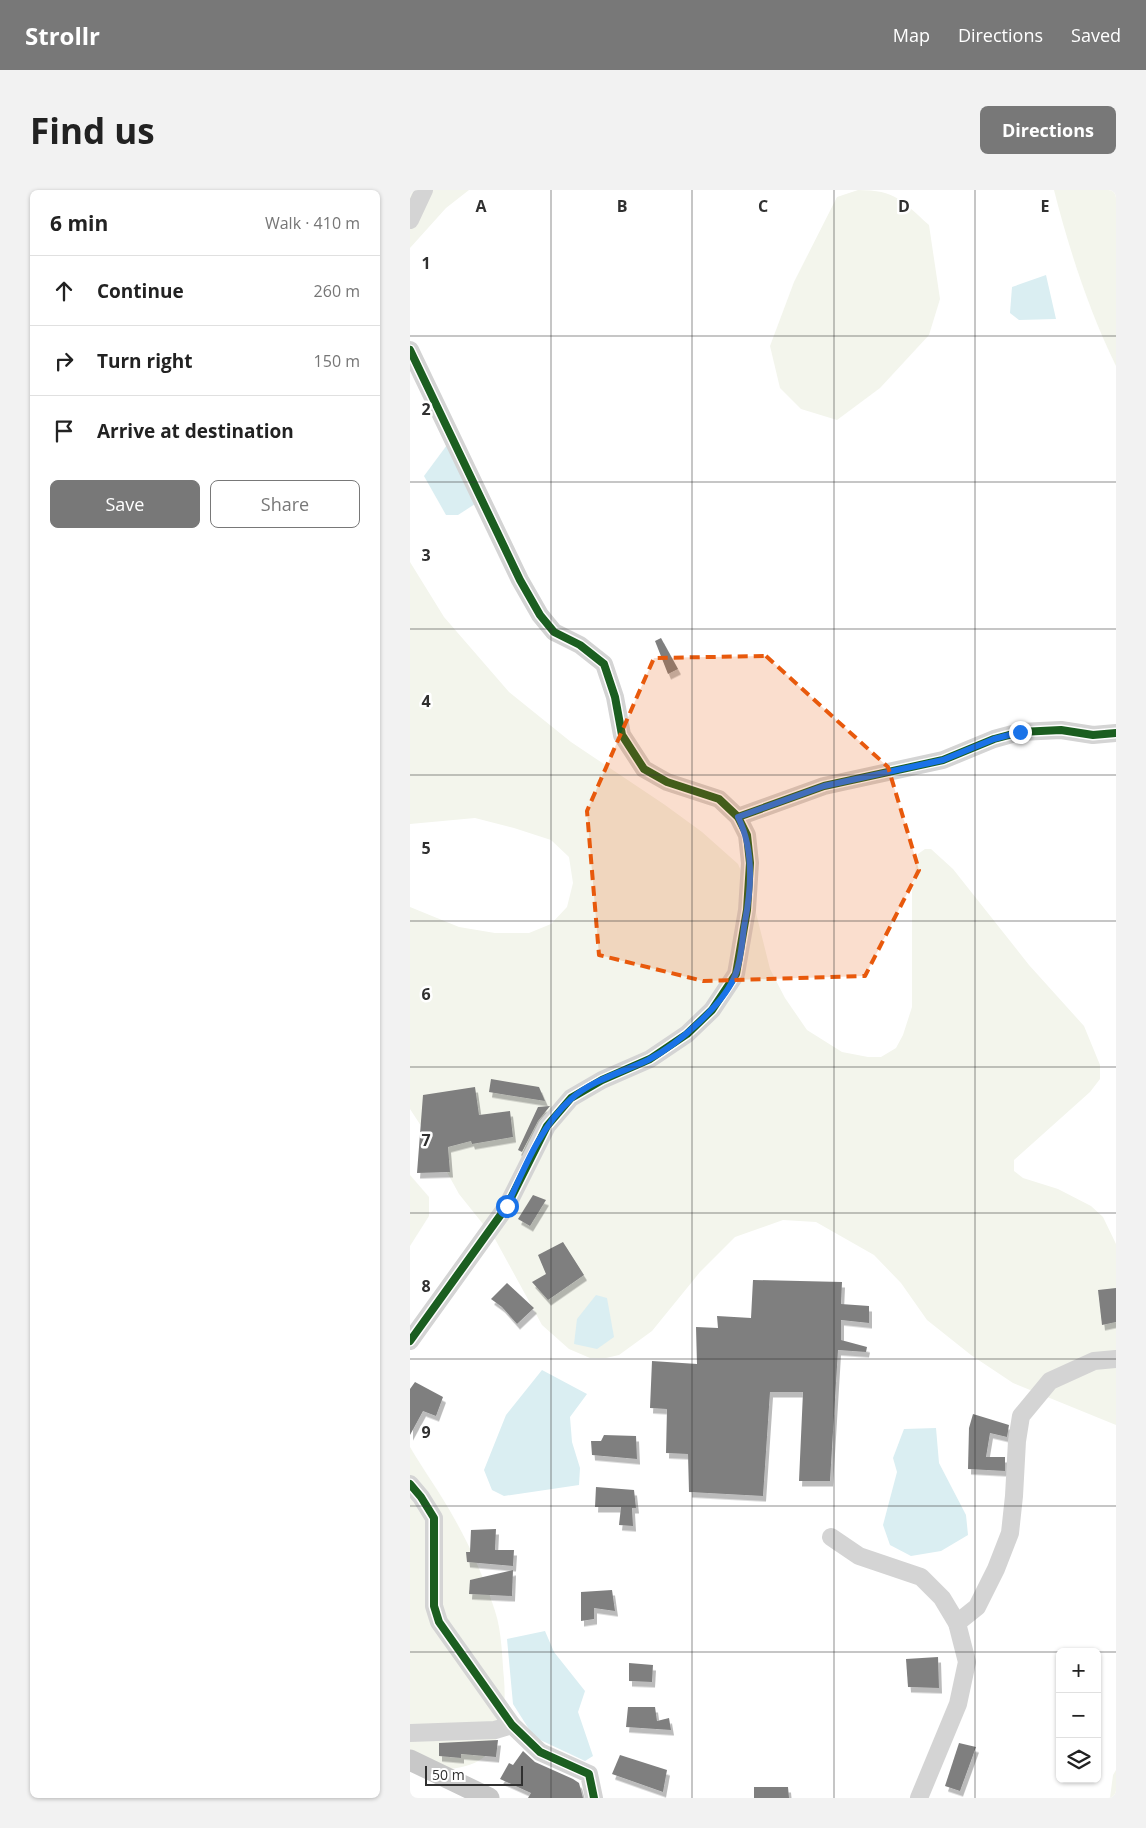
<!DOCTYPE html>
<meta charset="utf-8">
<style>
body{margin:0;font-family:"Open Sans",sans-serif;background:#f2f2f2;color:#222}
.controls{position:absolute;right:15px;bottom:15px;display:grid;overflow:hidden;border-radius:8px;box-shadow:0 1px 4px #0004}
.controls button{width:45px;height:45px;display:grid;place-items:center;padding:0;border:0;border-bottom:1px solid #e0e0e0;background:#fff;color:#222;font:25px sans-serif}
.scale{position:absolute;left:15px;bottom:12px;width:98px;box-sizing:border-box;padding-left:5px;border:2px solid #303030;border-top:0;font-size:14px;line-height:18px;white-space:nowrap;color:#303030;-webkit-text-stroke:4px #fff;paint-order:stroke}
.stop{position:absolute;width:15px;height:15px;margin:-11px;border:4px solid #1a73e8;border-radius:50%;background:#fff}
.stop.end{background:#1a73e8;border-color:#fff;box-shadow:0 1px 5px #0008}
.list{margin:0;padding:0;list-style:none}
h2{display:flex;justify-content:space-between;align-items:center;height:65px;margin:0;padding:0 20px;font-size:21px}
h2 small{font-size:16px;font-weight:400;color:#767676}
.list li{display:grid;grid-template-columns:32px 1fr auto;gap:15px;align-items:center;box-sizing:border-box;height:70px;padding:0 20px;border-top:1px solid #e0e0e0}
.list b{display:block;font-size:19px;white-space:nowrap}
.list em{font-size:16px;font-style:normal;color:#767676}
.actions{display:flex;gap:10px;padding:15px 20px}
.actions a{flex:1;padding:11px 0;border:1px solid #787878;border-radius:8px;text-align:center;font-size:18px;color:#787878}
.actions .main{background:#787878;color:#fff}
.icon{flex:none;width:28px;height:28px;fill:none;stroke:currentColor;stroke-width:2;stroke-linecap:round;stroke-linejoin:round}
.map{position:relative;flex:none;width:706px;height:1608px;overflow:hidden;border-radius:8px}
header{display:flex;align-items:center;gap:30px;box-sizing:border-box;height:70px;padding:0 25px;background:#787878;color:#fff}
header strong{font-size:24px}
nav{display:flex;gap:28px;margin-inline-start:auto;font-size:18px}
.intro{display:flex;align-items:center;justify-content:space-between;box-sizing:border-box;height:120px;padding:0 30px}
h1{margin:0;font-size:35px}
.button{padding:12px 22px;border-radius:8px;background:#787878;color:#fff;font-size:18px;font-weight:700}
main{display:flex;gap:30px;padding:0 30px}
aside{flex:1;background:#fff;border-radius:8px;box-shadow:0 1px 4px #0004}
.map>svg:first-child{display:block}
.green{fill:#f3f5ec}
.water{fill:#daeef2}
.building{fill:#7f7f7f;filter:url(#shadow)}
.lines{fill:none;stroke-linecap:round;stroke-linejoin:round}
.minor{stroke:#d4d4d4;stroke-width:18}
.major{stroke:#c8c8c8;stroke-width:21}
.cycleway-casing{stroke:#fff;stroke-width:11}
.cycleway{stroke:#1b5e20;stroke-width:8}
.route{stroke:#1a73e8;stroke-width:6}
.marked{fill:#e8590c;fill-opacity:0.2;stroke:#e8590c;stroke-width:4;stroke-dasharray:10 6;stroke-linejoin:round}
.grid{fill:none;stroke:#303030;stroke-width:1;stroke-opacity:0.55}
.grid-label{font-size:16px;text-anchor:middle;font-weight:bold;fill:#303030;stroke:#fff;stroke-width:5;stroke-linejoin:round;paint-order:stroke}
</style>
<header>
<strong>Strollr</strong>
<nav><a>Map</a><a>Directions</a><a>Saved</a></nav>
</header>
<div class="intro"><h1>Find us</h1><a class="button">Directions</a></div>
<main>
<aside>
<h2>6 min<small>Walk · 410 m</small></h2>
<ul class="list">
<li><svg class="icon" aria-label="ahead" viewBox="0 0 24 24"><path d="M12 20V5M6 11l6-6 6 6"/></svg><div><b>Continue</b></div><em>260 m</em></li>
<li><svg class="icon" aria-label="right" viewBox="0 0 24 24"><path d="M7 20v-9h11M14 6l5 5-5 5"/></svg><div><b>Turn right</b></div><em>150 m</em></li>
<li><svg class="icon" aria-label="arrive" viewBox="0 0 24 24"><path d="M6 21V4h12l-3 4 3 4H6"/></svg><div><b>Arrive at destination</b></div></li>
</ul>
<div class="actions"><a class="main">Save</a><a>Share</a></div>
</aside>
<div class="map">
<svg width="706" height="1608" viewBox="0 0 706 1608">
<defs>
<filter id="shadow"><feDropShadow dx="3" dy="5.5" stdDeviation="0" flood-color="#0004"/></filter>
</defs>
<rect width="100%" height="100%" fill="#fff"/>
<g class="green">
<path d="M0,0H59L36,18L0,58Z"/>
<path d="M448,0C486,0 492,11 519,35L530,109L519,145L470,198L427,230L391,219L370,198L360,156L384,92L427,7Z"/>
<path d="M644,0H706V176C679,121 659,59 644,0Z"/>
<path d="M0,372L34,427L99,502L161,552L255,615L292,642L328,674L342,707L360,779L375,808L397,840L432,862L458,867H471L486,858L493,845L502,817V701L508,664L515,659H521L543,679L619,775L674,836L690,875V889L680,902L604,970V981L613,988L648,999L681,1016L693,1027L706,1054V1235L603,1193L561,1165L517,1130L491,1093L464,1065L406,1032L373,1030L325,1047L290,1082L242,1141L209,1165L196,1168H180L159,1159L132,1135L85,1049L49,1004L15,942L0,919V717L49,737L85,743H119L141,734L157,717L163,693L159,667L141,650L104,638L65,628L0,634Z"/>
<path d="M0,985L19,1007V1026L0,1056Z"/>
<path d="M0,1257C14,1281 31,1304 44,1328C60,1356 75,1390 85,1421C92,1442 92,1468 94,1489C96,1513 94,1546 76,1565C60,1582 22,1580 0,1581Z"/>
<path d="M706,1580V1608H700L703,1585Z"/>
</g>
<g class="water">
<path d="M636,85L646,129L609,130L600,123L602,97Z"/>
<path d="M37,255L65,314L48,325H36L14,286Z"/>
<path d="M186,1105L197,1108L204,1147L187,1159L164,1154L167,1129Z"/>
<path d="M132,1180L177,1204L160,1227L162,1252L170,1278L169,1295L94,1306L82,1300L74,1280L96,1225Z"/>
<path d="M526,1238L529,1273L556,1325L558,1345L531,1361L501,1366L480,1355L473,1335L487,1282L483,1268L494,1239Z"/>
<path d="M135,1441L144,1462L175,1501L168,1522L183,1566L175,1571L124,1547L103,1514L97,1449Z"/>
</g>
<g class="building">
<path d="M251,448L268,479L258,484L245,451Z"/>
<path d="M81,889L129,897L135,911L79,902Z"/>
<path d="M65,897L69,925L100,921L103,947L62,954L61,951L38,957L40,982L7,983L13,905Z"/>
<path d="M140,916L128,931L112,962L108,960L128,917Z"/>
<path d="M123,1005L136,1010L120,1036L108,1029Z"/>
<path d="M153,1052L174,1085L138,1110L122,1092L136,1084L128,1065Z"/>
<path d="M343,1090L432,1092L431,1114L459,1116V1133L431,1130V1150L457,1157L456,1162L428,1160L420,1291H389L393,1202H360L353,1306L279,1302L278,1264L256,1263L257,1219L240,1218L242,1171L287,1174L286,1137L308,1138L307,1126L341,1128Z"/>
<path d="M97,1093L124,1118L107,1134L92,1117L81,1109Z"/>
<path d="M706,1098V1132L692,1135L688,1100Z"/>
<path d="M5,1192L33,1207L26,1226L13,1221L0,1245V1199Z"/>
<path d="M563,1224L599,1235L597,1247L580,1243L576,1267H595V1281L558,1279L559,1238Z"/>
<path d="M194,1245L226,1246L227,1269L182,1265L181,1251H191Z"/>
<path d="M186,1297L224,1300L226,1318H222L223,1336L209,1335L211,1317H185Z"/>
<path d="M86,1339L85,1360H104L103,1376L57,1372L56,1362H60L61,1340Z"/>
<path d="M103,1380L102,1406L59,1404L60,1390Z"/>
<path d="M202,1400L205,1421L184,1418V1429L171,1431V1402Z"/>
<path d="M528,1467L529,1498L498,1497L496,1469Z"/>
<path d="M219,1473L243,1475L242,1492L219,1491Z"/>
<path d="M218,1517H245L247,1531L259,1528L261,1540L216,1537Z"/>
<path d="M88,1550L86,1567L51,1564V1568L29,1566V1553Z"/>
<path d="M549,1553L566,1557L550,1601L535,1596Z"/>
<path d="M113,1561L125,1572L163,1589L169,1593L173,1608H118L121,1603L90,1589L99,1573L103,1575Z"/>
<path d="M210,1565L257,1580L253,1602L202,1584Z"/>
<path d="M344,1597H378L379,1608H344Z"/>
</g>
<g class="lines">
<g class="minor">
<path d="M0,30L14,0"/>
<path d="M0,160L110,390L130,425L144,442L170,455L194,474L205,507L212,545L234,579L257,592L309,609L328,627L337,645L340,673L337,720L326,784L302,820L277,844L240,869L192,890L161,908L137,936L97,1016L0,1151"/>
<path d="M328,627L414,596L533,570L584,549L610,542L651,540L683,545L706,543"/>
<path d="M0,1294L11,1307L24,1328V1416L29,1432L102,1535L130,1562L179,1584L184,1608"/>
<path d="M421,1347L449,1366L511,1387L532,1408L547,1433L557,1472L548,1514L509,1608"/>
<path d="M547,1433L567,1417L586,1379L600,1343L604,1306L607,1251L611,1226L640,1191L684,1171L706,1169"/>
<path d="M0,1543L85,1540L102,1535"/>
</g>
<path class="major" d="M0,1570L79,1608"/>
<g class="cycleway-casing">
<g id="cycleway">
<path d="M0,160L110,390L130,425L144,442L170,455L194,474L205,507L212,545L234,579L257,592L309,609L328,627L337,645L340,673L337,720L326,784L302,820L277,844L240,869L192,890L161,908L137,936L97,1016L0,1151"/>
<path d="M328,627L414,596L533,570L584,549L610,542L651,540L683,545L706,543"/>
<path d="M0,1294L11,1307L24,1328V1416L29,1432L102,1535L130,1562L179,1584L184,1608"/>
</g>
</g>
<use href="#cycleway" class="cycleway"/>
</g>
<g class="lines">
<path class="route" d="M97,1016C114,979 130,937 161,909C182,890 213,882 238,870C267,855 315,814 326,783C332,767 332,747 335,731C342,696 344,659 328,627L414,596L533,570L584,549L610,542"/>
</g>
<path class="marked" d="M356,466L478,577L509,680L455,786L293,791L189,765L177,621L244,468Z"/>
<path class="grid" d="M141,0V1608M282,0V1608M424,0V1608M565,0V1608M0,146H706M0,292H706M0,439H706M0,585H706M0,731H706M0,877H706M0,1023H706M0,1169H706M0,1316H706M0,1462H650M687,1462H706"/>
<g class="grid-label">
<text x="71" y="22">A</text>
<text x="212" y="22">B</text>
<text x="353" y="22">C</text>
<text x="494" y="22">D</text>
<text x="635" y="22">E</text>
<text x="16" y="79">1</text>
<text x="16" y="225">2</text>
<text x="16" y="371">3</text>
<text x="16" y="517">4</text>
<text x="16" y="664">5</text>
<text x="16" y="810">6</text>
<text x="16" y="956">7</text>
<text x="16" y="1102">8</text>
<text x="16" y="1248">9</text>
</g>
</svg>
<div class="controls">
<button>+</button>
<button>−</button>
<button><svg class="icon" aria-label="layers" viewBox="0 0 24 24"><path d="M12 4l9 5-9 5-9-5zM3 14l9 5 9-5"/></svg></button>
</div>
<div class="scale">50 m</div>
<div class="stop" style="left:97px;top:1016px"></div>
<div class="stop end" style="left:610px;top:542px"></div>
</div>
</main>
